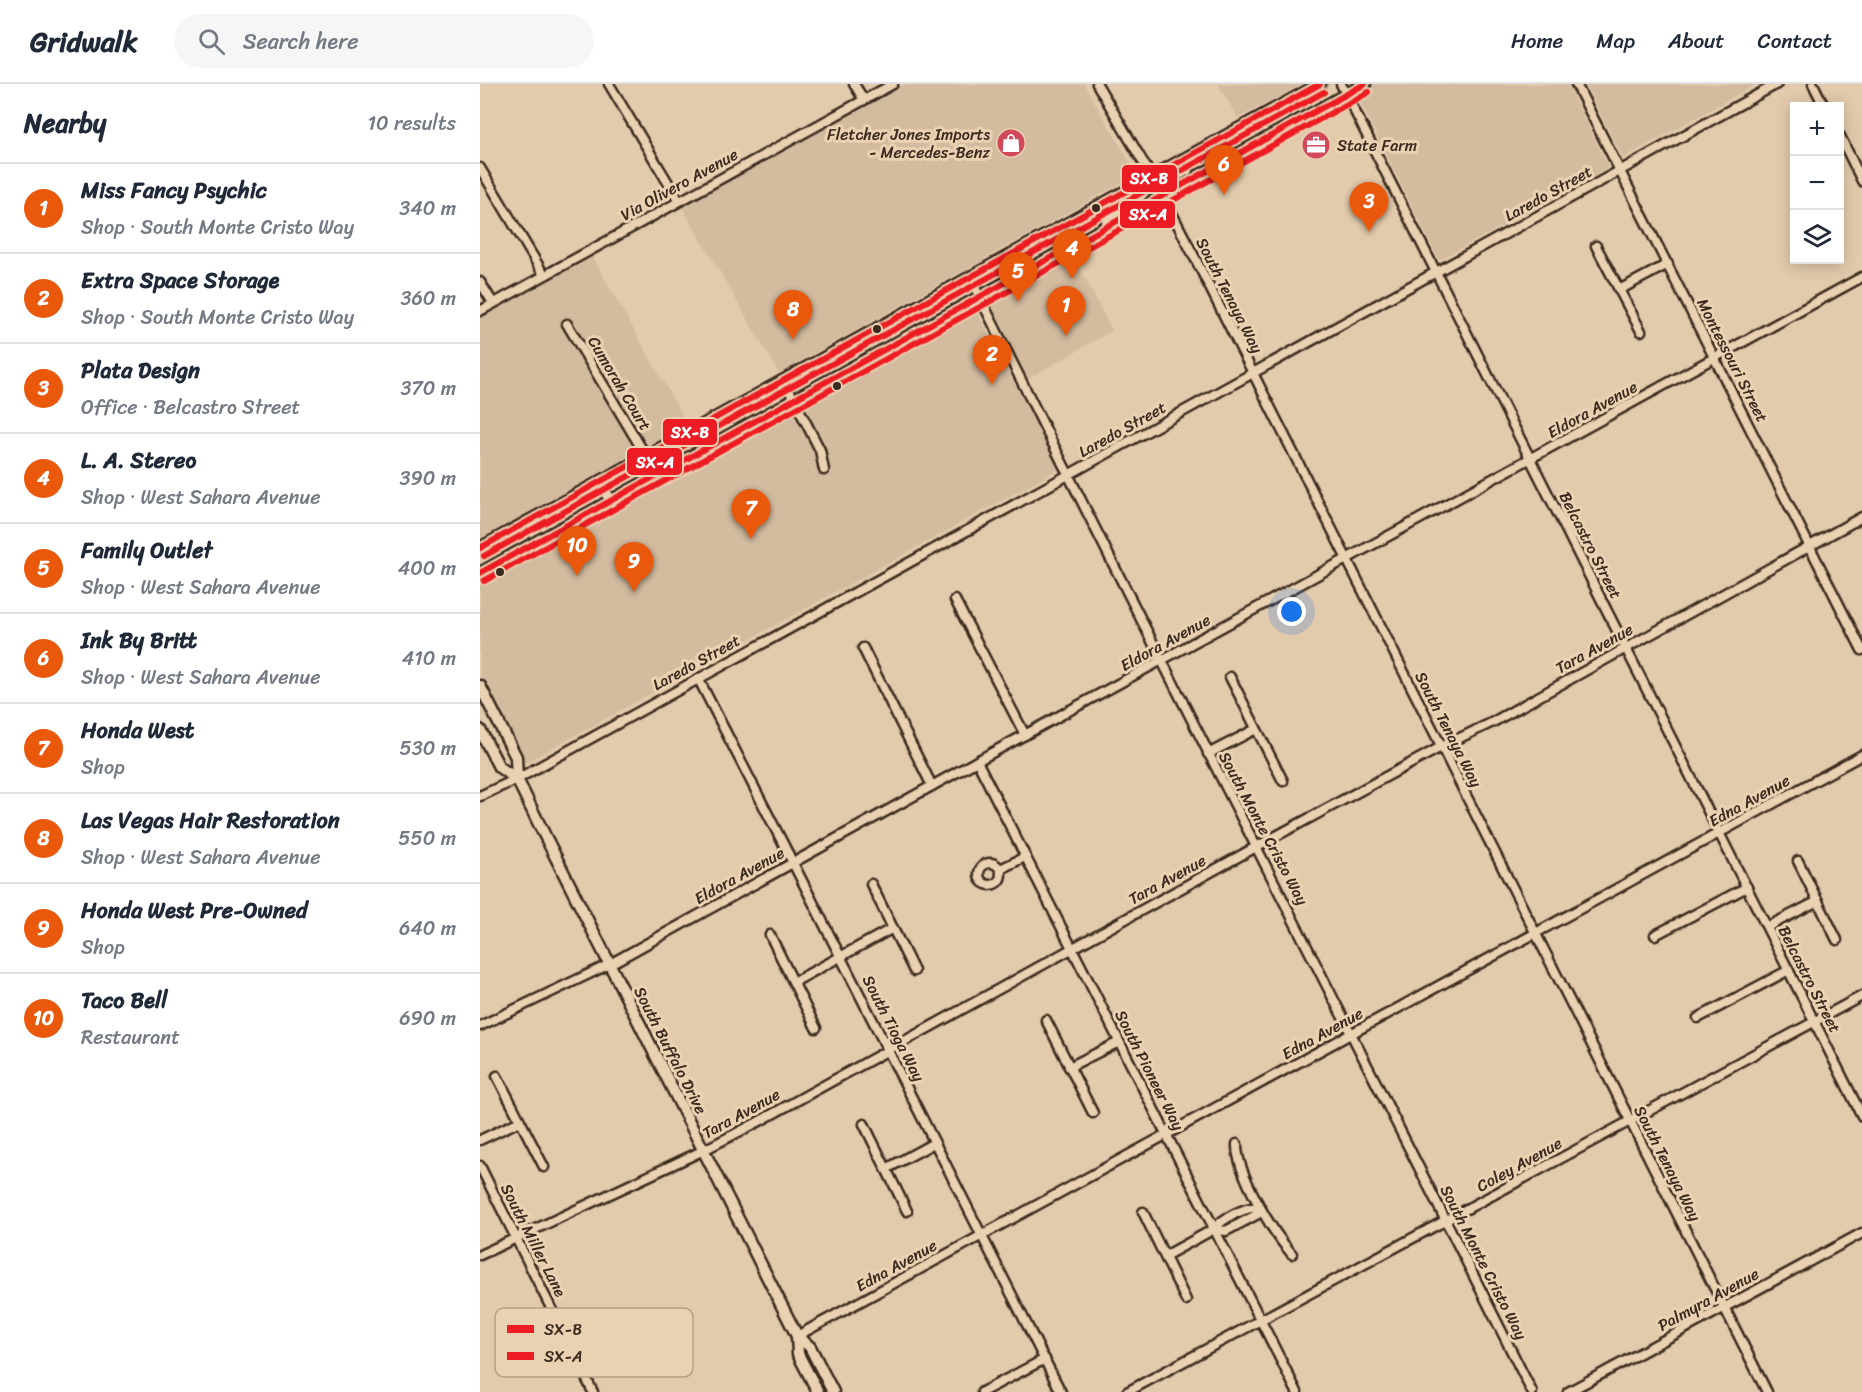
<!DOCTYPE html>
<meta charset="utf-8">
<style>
body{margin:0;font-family:Sriracha,sans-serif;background:#f6f6f7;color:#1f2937}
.controls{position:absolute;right:18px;top:18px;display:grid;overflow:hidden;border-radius:0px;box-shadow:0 3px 15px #0003}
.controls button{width:54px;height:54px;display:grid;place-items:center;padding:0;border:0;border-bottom:2px solid #e0e1e3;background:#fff;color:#1f2937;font:30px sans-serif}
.you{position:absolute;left:812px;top:528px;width:21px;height:21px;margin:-15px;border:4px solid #fff;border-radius:50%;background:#1a73e8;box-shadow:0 0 0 9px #1a73e833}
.badge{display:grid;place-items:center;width:39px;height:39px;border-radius:50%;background:#ea580c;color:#fff;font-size:20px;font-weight:700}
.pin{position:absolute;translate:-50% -50px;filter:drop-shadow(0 2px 3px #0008)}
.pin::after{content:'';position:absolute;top:32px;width:21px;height:18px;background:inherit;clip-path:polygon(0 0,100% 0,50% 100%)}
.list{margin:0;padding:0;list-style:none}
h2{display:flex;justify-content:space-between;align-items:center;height:78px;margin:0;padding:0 24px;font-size:26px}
h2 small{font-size:20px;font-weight:400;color:#747a83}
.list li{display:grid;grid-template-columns:39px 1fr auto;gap:18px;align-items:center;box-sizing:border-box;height:90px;padding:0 24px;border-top:2px solid #e0e1e3}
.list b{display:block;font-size:22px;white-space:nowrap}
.list p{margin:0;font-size:20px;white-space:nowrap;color:#747a83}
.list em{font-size:20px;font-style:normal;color:#747a83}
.icon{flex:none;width:33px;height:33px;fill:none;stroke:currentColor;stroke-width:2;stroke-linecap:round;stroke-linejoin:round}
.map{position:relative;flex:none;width:1382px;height:1308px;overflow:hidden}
header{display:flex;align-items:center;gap:36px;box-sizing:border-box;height:84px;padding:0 30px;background:#fff;border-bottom:2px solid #e0e1e3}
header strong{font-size:28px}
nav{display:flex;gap:33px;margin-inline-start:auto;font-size:21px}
.search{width:420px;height:54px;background:#f6f6f7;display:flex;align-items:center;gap:15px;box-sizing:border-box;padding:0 21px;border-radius:33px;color:#747a83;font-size:22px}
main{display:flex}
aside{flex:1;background:#fff}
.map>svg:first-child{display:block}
.built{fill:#d2bb9f}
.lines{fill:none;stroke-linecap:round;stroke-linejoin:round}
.minor-casing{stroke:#3b2a1e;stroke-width:13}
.major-casing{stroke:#3b2a1e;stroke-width:15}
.minor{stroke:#e9d1b2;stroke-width:8}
.major{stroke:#e9d1b2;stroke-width:10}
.bus-1-casing{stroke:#e9d1b2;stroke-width:10}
.bus-2-casing{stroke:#e9d1b2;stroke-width:10}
.bus-1{stroke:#ed1c24;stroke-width:6}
.bus-2{stroke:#ed1c24;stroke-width:6}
.bus-dot{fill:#3b2a1e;stroke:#e9d1b2;stroke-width:2}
.labels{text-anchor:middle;stroke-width:6;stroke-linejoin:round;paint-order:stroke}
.poi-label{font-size:16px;fill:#3b2a1e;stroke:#e9d1b2;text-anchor:end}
.street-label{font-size:16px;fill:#3b2a1e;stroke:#e9d1b2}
.key{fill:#e9d1b2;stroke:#b59f86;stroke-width:1.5}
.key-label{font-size:16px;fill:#3b2a1e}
.line-badge{stroke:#e9d1b2;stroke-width:2}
.badge-label{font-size:16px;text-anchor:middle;font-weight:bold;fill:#fff}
</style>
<header>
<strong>Gridwalk</strong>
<div class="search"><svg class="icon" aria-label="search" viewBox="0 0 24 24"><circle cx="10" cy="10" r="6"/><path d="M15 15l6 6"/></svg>Search here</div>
<nav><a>Home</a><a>Map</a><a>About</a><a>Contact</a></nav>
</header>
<main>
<aside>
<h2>Nearby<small>10 results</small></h2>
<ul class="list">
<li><span class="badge">1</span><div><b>Miss Fancy Psychic</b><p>Shop · South Monte Cristo Way</p></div><em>340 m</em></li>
<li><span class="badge">2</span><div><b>Extra Space Storage</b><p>Shop · South Monte Cristo Way</p></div><em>360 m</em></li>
<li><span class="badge">3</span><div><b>Plata Design</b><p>Office · Belcastro Street</p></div><em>370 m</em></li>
<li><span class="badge">4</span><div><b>L. A. Stereo</b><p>Shop · West Sahara Avenue</p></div><em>390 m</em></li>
<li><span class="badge">5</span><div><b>Family Outlet</b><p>Shop · West Sahara Avenue</p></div><em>400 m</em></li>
<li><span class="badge">6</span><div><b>Ink By Britt</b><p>Shop · West Sahara Avenue</p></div><em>410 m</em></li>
<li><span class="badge">7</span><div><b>Honda West</b><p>Shop</p></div><em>530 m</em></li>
<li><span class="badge">8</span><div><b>Las Vegas Hair Restoration</b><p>Shop · West Sahara Avenue</p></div><em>550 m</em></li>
<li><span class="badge">9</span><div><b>Honda West Pre-Owned</b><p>Shop</p></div><em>640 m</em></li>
<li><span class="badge">10</span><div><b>Taco Bell</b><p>Restaurant</p></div><em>690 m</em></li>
</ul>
</aside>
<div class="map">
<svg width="1382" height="1308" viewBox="0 0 1382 1308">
<rect width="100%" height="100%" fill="#e2caac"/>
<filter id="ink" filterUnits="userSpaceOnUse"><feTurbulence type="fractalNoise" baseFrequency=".0167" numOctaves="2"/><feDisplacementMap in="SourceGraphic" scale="12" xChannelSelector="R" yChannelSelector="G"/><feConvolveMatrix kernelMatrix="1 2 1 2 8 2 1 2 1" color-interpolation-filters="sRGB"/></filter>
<g filter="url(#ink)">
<g class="built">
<path d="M426,0H604L657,90L299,289L202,123Z"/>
<path d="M738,0H823L758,34Z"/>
<path d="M871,0H1087L1129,84L959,176Z"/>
<path d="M1105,0H1277L1143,74Z"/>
<path d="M593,171L632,247L547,295L509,217Z"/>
<path d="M112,172L207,340L0,455V233Z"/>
<path d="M495,224L579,385L45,679L0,591V498Z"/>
</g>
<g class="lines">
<g class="minor-casing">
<g id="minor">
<path d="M129,0L199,117"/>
<path d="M374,0L384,16"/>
<path d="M617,0L683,112L717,178L1287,1308"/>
<path d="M861,0L1382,1032"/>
<path d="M1096,0L1382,566"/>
<path d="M1333,0L1344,22"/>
<path d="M1360,52L1382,97"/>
<path d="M0,84L64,191"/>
<path d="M1116,162L1161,247"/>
<path d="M490,193C674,567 866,936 1052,1308"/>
<path d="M0,198L13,219"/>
<path d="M1139,206L1188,180"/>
<path d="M0,227L413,0"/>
<path d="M87,240L166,372"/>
<path d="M304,296L340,366L344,386"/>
<path d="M475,516L545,651"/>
<path d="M383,564L452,702"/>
<path d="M750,593L803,697"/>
<path d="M218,594L313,779L581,1308"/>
<path d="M728,670L776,645"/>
<path d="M497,677L817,1308"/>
<path d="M0,712L37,695L1297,0"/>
<path d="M1318,777L1357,856"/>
<circle cx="510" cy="790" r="11"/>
<path d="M520,785L545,773"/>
<path d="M391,800L434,887"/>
<path d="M1287,843L1338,817"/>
<path d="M290,851L336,944"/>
<path d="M1175,851L1267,803"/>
<path d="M314,898L413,844"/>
<path d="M1218,934L1309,886"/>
<path d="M566,936L613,1029"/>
<path d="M0,942L130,880L497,677L1382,193"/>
<path d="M589,983L639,958"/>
<path d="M17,992L64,1083"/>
<path d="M384,1040L427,1127"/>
<path d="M0,1056L40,1037"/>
<path d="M757,1060C756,1088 793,1149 812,1170"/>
<path d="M0,1082L113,1308"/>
<path d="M406,1085L454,1059"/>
<path d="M663,1128L706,1216"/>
<path d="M0,1171L224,1066L278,1038L776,763L961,663L1013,638L1382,433"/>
<path d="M685,1172L734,1145C741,1135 768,1121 780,1124L778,1130L746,1147L734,1145"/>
<path d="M317,1252L1382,671"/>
<path d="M502,1308L565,1275"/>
<path d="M647,1308L1382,912"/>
<path d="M1088,1308L1382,1149"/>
</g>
</g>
<g class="major-casing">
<g id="major">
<path d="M683,112L691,95L707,86L716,69"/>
<path d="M627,139L646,120L662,110L672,93"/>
<path d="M118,399L132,417"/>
<path d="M0,464L840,0"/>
<path d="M0,489L885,0"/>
<path d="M0,602L36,673L37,695L61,744L317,1252L330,1263L353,1308"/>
<path d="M0,646L19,683L37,695"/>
<path d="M317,1252L318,1270L338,1308"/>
</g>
</g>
<use href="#minor" class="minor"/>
<use href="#major" class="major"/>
<g class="bus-1-casing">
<g id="bus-1">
<path d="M0,464L840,0"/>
<path d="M0,489L885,0"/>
</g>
</g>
<g class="bus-2-casing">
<g id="bus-2">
<path d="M4,472L844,8"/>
<path d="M4,497L889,8"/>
</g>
</g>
<use href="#bus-1" class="bus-1"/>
<use href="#bus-2" class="bus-2"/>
</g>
</g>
<defs>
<g id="shop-disc" transform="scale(1.5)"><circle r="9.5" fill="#d1495b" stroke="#e9d1b2"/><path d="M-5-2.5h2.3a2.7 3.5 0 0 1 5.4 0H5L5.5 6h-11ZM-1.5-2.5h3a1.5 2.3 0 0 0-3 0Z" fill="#fff"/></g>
<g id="office-disc" transform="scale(1.5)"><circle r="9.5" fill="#d1495b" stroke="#e9d1b2"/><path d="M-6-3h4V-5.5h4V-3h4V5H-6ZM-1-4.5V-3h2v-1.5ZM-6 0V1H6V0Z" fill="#fff"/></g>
</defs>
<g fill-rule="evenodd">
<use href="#shop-disc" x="531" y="59"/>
<use href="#office-disc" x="836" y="61"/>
</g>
<g class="bus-dot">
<circle cx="616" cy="124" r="5"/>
<circle cx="397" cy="245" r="5"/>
<circle cx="357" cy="302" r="5"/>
<circle cx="20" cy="488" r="5"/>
</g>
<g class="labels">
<g class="poi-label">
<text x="510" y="56">Fletcher Jones Imports<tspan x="510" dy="18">- Mercedes-Benz</tspan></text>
<text x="857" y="67" text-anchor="start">State Farm</text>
</g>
<g class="street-label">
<text transform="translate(199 100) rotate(-29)" y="6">Via Olivero Avenue</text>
<text transform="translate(1068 109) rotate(-29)" y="6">Laredo Street</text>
<text transform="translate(750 211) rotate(63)" y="6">South Tenaya Way</text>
<text transform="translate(1253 276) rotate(63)" y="6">Montessouri Street</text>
<text transform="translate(140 299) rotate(59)" y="6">Cumorah Court</text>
<text transform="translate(1112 325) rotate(-29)" y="6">Eldora Avenue</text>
<text transform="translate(642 345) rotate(-29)" y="6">Laredo Street</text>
<text transform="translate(1111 461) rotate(63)" y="6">Belcastro Street</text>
<text transform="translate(685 558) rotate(-29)" y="6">Eldora Avenue</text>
<text transform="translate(1114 564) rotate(-29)" y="6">Tara Avenue</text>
<text transform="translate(216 578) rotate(-29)" y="6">Laredo Street</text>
<text transform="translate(969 645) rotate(63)" y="6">South Tenaya Way</text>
<text transform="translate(1269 716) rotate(-29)" y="6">Edna Avenue</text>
<text transform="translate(784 744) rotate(62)" y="6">South Monte Cristo Way</text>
<text transform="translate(259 791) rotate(-29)" y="6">Eldora Avenue</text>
<text transform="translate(687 795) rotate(-29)" y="6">Tara Avenue</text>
<text transform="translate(1330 895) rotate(63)" y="6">Belcastro Street</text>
<text transform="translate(414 944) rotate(63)" y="6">South Tioga Way</text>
<text transform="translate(842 949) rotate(-29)" y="6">Edna Avenue</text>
<text transform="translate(191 966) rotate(63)" y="6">South Buffalo Drive</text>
<text transform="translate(670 986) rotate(63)" y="6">South Pioneer Way</text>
<text transform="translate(261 1029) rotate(-29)" y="6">Tara Avenue</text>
<text transform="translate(1188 1079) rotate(63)" y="6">South Tenaya Way</text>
<text transform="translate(1039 1080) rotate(-29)" y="6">Coley Avenue</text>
<text transform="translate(54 1156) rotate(63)" y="6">South Miller Lane</text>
<text transform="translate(1004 1178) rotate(63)" y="6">South Monte Cristo Way</text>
<text transform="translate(416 1181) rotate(-29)" y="6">Edna Avenue</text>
<text transform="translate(1228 1215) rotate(-29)" y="6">Palmyra Avenue</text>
</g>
</g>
<rect x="15" y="1224" width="198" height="69" rx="9" class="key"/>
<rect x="27" y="1241" width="27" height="8" fill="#ed1c24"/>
<rect x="27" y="1268" width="27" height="8" fill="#ed1c24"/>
<g class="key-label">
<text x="64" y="1251">SX-B</text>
<text x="64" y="1278">SX-A</text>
</g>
<g class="line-badge">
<rect x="641" y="80" width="57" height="29" rx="6" fill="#ed1c24"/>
<rect x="639" y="116" width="57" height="29" rx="6" fill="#ed1c24"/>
<rect x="182" y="334" width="56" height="28" rx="6" fill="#ed1c24"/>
<rect x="146" y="363" width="57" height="29" rx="6" fill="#ed1c24"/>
</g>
<g class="badge-label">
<text x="669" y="100">SX-B</text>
<text x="668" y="136">SX-A</text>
<text x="210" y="354">SX-B</text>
<text x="175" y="384">SX-A</text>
</g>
</svg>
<div class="controls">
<button>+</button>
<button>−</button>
<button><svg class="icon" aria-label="layers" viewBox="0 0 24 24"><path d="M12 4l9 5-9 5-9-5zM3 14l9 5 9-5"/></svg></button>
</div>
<div class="you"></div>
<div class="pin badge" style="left:586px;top:252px">1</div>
<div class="pin badge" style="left:512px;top:301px">2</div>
<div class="pin badge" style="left:889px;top:148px">3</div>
<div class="pin badge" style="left:592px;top:195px">4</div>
<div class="pin badge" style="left:538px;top:218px">5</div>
<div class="pin badge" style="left:744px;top:111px">6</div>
<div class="pin badge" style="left:271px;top:455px">7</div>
<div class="pin badge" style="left:313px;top:256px">8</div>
<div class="pin badge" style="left:154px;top:508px">9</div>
<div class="pin badge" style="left:97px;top:492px">10</div>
</div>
</main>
